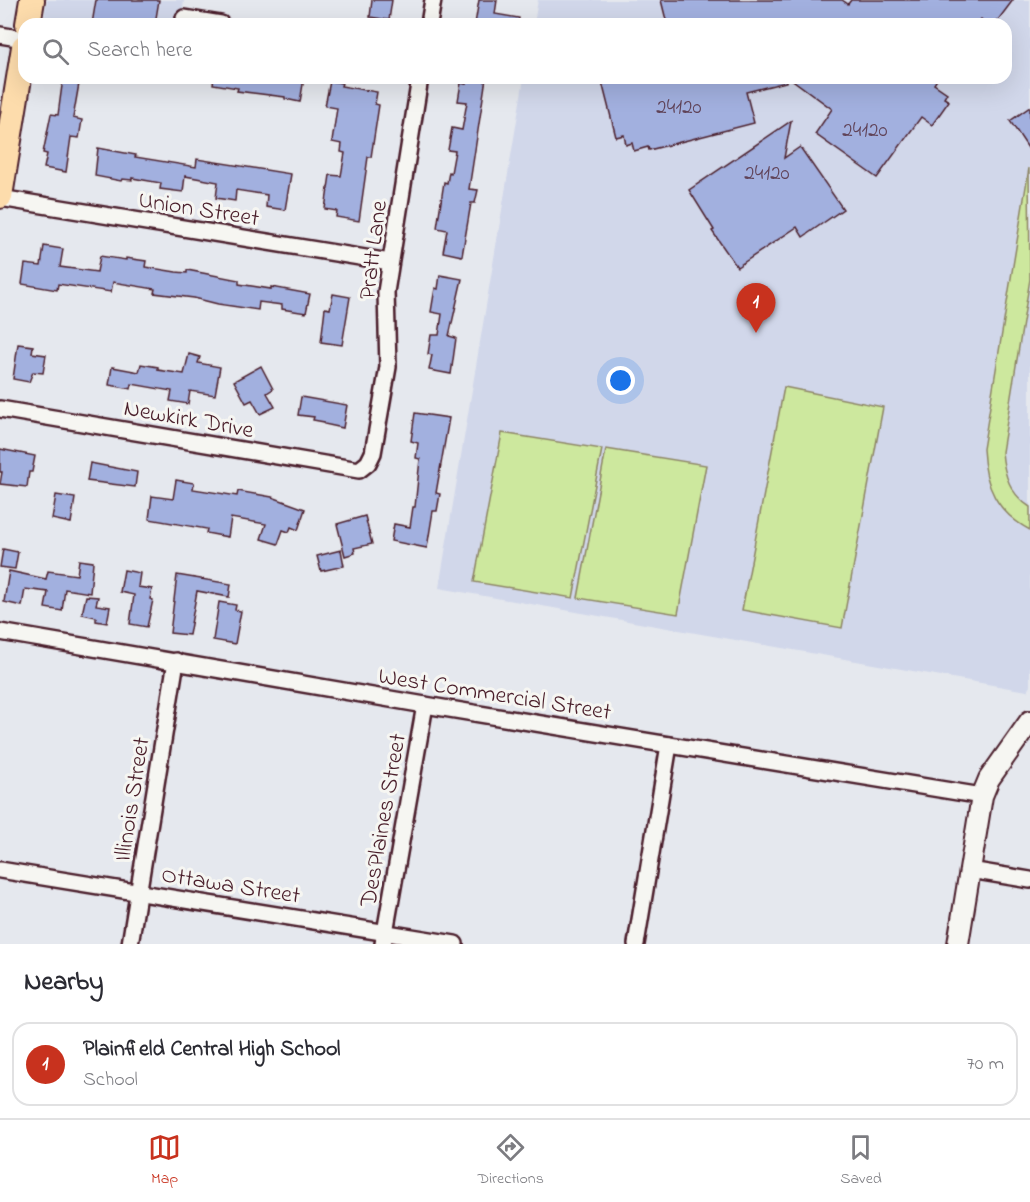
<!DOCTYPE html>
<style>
body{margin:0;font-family:"Indie Flower",sans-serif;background:#f2f2f3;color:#2b2b33}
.you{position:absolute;left:621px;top:381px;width:21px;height:21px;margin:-15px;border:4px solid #fff;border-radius:50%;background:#1a73e8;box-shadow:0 0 0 9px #1a73e833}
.badge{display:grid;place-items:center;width:39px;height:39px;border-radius:50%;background:#c8321e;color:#fff;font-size:20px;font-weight:700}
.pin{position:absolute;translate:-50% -50px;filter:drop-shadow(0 2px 3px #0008)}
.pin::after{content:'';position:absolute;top:32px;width:21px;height:18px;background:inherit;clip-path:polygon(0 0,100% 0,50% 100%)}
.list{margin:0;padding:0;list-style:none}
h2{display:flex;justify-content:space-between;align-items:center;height:78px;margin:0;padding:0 24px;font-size:26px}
h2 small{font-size:20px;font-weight:400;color:#7c7c81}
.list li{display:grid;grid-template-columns:39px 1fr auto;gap:18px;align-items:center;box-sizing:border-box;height:84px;margin:0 12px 12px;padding:0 12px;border:2px solid #e1e1e2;border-radius:18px}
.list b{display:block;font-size:22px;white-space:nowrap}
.list p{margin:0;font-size:20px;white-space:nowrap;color:#7c7c81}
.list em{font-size:20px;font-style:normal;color:#7c7c81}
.icon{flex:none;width:33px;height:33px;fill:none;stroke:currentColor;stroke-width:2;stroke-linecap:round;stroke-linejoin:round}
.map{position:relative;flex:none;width:1030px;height:944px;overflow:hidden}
.search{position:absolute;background:#fff;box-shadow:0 6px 24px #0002;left:18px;right:18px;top:18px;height:66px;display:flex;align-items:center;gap:15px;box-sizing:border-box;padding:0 21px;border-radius:18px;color:#7c7c81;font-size:22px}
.sheet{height:174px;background:#fff}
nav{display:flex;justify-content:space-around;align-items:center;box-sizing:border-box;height:84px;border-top:2px solid #e1e1e2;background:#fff;font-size:16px;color:#7c7c81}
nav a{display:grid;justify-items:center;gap:3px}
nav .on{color:#c8321e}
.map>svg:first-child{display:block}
.built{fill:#d1d7ea}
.green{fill:#cde89e;stroke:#8c8464;stroke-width:1.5}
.building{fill:#a2b0df;stroke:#4a1f2b;stroke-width:1.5}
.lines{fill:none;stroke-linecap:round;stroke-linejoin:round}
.minor-casing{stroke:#4a1f2b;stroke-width:20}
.tertiary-casing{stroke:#4a1f2b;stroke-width:24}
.primary-casing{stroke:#4a1f2b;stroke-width:28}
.minor{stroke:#f6f6f2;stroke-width:15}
.tertiary{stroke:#f6f6f2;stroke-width:20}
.primary{stroke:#fddcac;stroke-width:24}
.labels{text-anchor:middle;stroke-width:6;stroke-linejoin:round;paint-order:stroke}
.number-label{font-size:21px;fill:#604358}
.street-label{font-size:24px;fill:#4a1f2b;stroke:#f6f6f2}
</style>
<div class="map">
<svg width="1030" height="944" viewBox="0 0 1030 944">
<rect width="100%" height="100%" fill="#e5e8ee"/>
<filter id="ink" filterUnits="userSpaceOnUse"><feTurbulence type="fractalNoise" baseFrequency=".0167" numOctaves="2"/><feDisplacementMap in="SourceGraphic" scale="12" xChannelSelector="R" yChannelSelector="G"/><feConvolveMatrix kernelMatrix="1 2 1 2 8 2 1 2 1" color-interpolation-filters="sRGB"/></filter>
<g filter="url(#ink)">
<g class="built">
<path d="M47,0H184L181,24H43Z"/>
<path d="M538,0H1030V686L1027,691L439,588L524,78H1006V24H534Z"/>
</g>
<g class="green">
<path d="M1029,168L1030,279L1002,452C1004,475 1010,494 1030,507V530C996,512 985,486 983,449Z"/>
<path d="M784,387L883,407L842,628L742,610Z"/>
<path d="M502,433L602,449L573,598L474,582Z"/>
<path d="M606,449L706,465L678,614L578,598Z"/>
</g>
<g class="building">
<path d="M96,0H159L155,24H92Z"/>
<path d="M372,0H392L389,20L370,17Z"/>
<path d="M479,0H497L495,14L519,18L518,24H475Z"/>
<path d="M661,0H842L848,4L851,0H1013L995,24H987L981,19L977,24H667Z"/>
<path d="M63,78H80L73,118L82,120L79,138L71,137L66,172L44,168L47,154L43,153L51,114L58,115Z"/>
<path d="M214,78H304L300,102L285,99V97L237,91L238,88L213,84Z"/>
<path d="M467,78H486L469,189L478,190L475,203H471L462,256L443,252L447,230L437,228L444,182L447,183L449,172L451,173L455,151L448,150L452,128L462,130L467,102L458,101L461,83L466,84Z"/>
<path d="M601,78H786V82L746,92L754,123L649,150L648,147L634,151L632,143L626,145L624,135L616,137Z"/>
<path d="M790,78H938L934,84L947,93L944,98L949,101L932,125L921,117L877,178L815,134L832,109Z"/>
<path d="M330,81L342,83L341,86L377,92L375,104L379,105L371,157H368L359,221L336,217L337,211L325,209L330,175L341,176L345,153L341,152L342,144L332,142L337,108L325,106Z"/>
<path d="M1030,107V151L1010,121Z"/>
<path d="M791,121L784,158L800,147L843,209L803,237L797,227L737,267L712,231L714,230L689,190Z"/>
<path d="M98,148L136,155L135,157L196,167L197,159L291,174L285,210L266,207L267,195L236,190L235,201L216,198L218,182L185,176L183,192L160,189L161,183L132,178V180L122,179L121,181L95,176Z"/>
<path d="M44,246L63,249L60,267L97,272L100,256L126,260V258L146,261L145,267L176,272L187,273V270L239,280V284L271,289V287L310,294L306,313L282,309V305L259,302L258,310L218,304L194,298L154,293L155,289L113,282L111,292L58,284L57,290L22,284L25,264L41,266Z"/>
<path d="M440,275L462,279L449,336L456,338L451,374L429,370L432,355L428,354L431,335H439L442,314L431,312L435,288L438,289Z"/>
<path d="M333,294L350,297L342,345L321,342L325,308L330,309Z"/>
<path d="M18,344L33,346L32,353L46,355L43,373L33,372L29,382L13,379Z"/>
<path d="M189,354L200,357L198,363L220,367L215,395L190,391L188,404L170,401L172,391L132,384L131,389L109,385L112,367L139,372L141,364L158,367V370L184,374Z"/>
<path d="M261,366L273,389L267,393L275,407L260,414L252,400L246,403L234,381Z"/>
<path d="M301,397L347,405L343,428L324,424V422L313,420L314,417L298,415Z"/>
<path d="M415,413L449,418L436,493L440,494L437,511H433L427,548L391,541L394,524L410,527L413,507H415L420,459L416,458L418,443L411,441Z"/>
<path d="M0,449L35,456L32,472H29L27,487L0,484L2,472H0Z"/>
<path d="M90,463L137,472L135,487L87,481Z"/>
<path d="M176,480L194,483L193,489L237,496L238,491L272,497L305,509L298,530L291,527L289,532L283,530L278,544L261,539L266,524L231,518L228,537L206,533L207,529L149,519L152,496L173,499Z"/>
<path d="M56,495L75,498L71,523L52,519Z"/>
<path d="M365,516L372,544L354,548L355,553L345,556L337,524Z"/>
<path d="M3,549L18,552L15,569L0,567Z"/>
<path d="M341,550L344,566L321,571L317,556Z"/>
<path d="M79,560L93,562L90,593L65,589L62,611L45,608L48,592L25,589L22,606L4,602L9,571L46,579L48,571L77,575Z"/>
<path d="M124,570L140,573L138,587L152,589L150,599L153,600L147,627L130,624L134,595L120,592Z"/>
<path d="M177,575L231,584L229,597L197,591L189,635L170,633Z"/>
<path d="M86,596L98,597L96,605L110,607L107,623L96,621V617L82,614Z"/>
<path d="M219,602L236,605L235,610L241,611L235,644L213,640Z"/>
</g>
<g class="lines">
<g class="minor-casing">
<g id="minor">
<path d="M184,18L221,24"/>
<path d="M429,24L433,0"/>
<path d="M0,35L24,39"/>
<path d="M0,198L390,262"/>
<path d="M0,409L359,470L368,463L373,453L388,367L386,292L420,78"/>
<path d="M0,632L425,705L982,796"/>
<path d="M0,870L455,944"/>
<path d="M970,870L1030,880"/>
<path d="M130,944L176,661"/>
<path d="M383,944L425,705"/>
<path d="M636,944L669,745"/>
</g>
</g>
<g class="tertiary-casing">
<path id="tertiary" d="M958,944L982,796L989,779L1030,721"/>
</g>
<g class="primary-casing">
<g id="primary">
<path d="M28,24L32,0"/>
<path d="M0,196L24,47"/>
</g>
</g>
<use href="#minor" class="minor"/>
<use href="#tertiary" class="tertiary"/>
<use href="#primary" class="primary"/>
</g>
</g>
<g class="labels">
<g class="number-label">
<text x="679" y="113">24120</text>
<text x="865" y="136">24120</text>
<text x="767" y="179">24120</text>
</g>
<g class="street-label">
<text transform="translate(199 208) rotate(9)" y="8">Union Street</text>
<text transform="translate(372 250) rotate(-83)" y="8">Pratt Lane</text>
<text transform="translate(189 418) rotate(10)" y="8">Newkirk Drive</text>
<text transform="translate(495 693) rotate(9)" y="8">West Commercial Street</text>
<text transform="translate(131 799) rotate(-81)" y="8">Illinois Street</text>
<text transform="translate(382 820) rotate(-80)" y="8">DesPlaines Street</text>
<text transform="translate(231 884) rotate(9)" y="8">Ottawa Street</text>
</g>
</g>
</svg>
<div class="you"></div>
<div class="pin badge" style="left:756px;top:333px">1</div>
<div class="search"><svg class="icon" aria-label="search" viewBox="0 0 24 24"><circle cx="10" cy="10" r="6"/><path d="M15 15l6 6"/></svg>Search here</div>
</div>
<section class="sheet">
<h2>Nearby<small></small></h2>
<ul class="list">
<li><span class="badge">1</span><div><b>Plainfield Central High School</b><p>School</p></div><em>70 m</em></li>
</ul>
</section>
<nav>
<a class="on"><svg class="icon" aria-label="map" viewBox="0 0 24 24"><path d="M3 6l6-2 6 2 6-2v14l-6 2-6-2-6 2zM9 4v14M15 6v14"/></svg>Map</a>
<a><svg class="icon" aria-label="directions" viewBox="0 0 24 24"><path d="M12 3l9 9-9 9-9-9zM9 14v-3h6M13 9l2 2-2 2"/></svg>Directions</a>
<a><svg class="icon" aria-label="saved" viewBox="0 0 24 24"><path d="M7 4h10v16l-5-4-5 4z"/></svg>Saved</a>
</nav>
